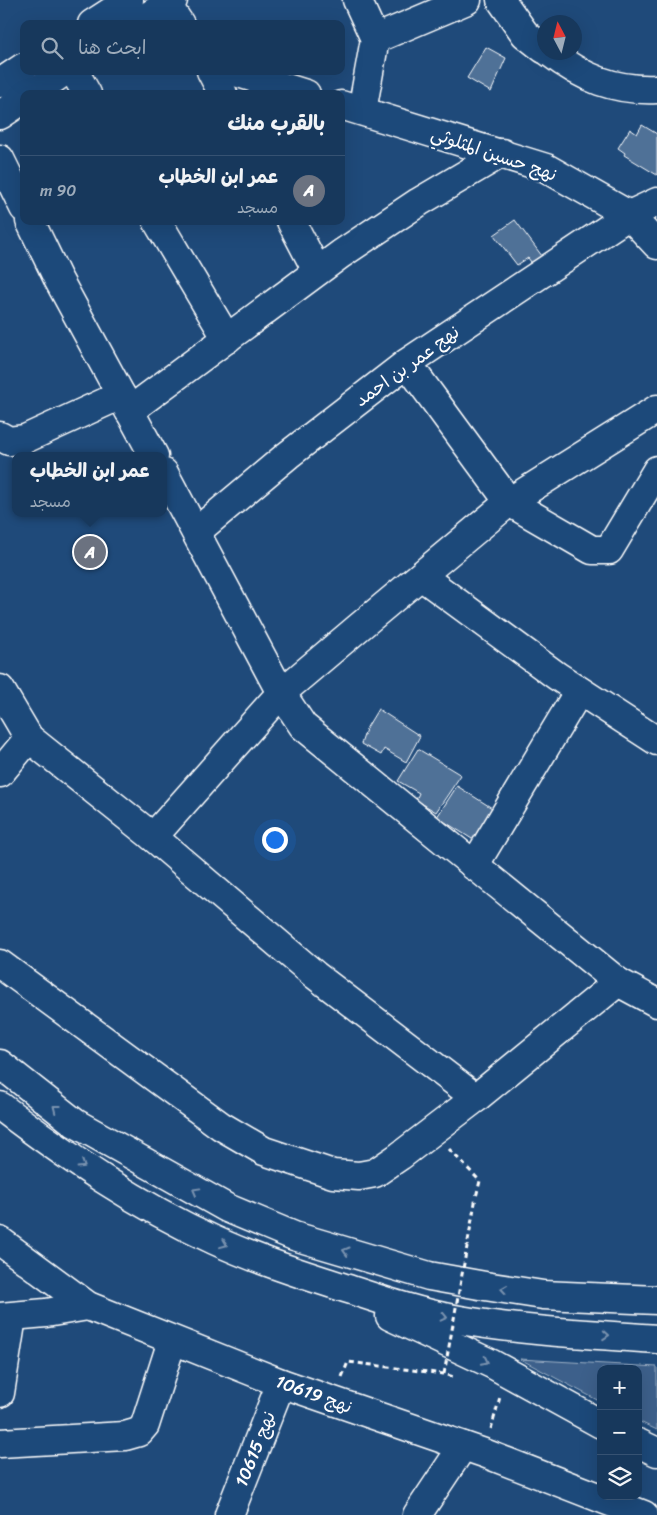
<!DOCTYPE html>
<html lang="ar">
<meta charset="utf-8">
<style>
body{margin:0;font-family:Sriracha,"Playpen Sans Arabic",sans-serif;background:#244365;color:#f1f3f6;direction:rtl}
.controls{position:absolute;right:15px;bottom:15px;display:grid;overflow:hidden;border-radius:10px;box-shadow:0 5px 20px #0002}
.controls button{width:45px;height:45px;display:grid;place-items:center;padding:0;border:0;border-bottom:1px solid #365272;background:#17385c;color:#f1f3f6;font:25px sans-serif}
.compass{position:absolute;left:537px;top:15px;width:45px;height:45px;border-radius:50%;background:#17385c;box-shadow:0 5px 20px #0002;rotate:353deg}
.you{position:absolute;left:274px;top:839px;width:18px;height:18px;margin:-12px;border:4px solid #fff;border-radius:50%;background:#1a73e8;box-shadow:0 0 0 8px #1a73e833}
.badge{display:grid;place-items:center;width:32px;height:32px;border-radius:50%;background:#8c9099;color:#fff;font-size:16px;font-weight:700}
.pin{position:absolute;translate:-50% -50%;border:2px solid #fff;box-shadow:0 1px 5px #0006}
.popup{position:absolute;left:12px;top:452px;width:155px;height:65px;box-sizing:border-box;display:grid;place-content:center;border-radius:10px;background:#17385c;filter:drop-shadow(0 1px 4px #0005);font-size:16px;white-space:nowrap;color:#9eacbb}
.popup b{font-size:19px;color:#f1f3f6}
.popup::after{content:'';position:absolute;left:50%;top:100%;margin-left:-10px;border:10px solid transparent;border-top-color:#17385c}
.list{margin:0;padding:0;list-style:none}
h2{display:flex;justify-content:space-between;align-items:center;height:65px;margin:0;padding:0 20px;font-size:21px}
h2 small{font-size:16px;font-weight:400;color:#9eacbb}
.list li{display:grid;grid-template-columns:32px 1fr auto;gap:15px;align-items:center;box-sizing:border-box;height:70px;padding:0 20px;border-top:1px solid #365272}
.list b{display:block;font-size:19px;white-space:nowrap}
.list p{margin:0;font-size:16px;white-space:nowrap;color:#9eacbb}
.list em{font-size:16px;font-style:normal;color:#9eacbb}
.icon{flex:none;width:28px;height:28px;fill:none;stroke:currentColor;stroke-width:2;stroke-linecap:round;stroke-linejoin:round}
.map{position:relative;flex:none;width:657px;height:1515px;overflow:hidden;direction:ltr}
.search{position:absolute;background:#17385c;box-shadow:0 5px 20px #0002;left:20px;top:20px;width:325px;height:55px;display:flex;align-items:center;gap:12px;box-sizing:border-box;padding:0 18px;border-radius:10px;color:#9eacbb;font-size:19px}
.panel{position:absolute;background:#17385c;box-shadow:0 5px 20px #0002;left:20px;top:90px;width:325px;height:135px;border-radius:10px;direction:rtl}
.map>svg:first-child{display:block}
.green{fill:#3c618b;stroke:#9eb0c5}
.building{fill:#507197;stroke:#fff}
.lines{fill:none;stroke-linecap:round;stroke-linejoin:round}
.minor-casing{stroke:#fff;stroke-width:31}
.highway-casing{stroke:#fff;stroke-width:31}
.path{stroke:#fff;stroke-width:3;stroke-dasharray:5 4;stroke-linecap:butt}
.minor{stroke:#1f4a7a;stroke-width:28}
.highway{stroke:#1f4a7a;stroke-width:28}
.path-bridge{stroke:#fff;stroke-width:3;stroke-dasharray:5 4;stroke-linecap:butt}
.oneway{stroke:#7992af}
.labels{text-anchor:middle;stroke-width:5;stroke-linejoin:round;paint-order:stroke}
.street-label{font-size:18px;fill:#fff;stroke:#1f4a7a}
</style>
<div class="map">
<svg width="657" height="1515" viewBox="0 0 657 1515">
<rect width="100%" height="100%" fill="#1f4a7a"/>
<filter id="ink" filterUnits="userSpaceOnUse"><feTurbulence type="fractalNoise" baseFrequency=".02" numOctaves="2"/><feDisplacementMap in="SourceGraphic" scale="10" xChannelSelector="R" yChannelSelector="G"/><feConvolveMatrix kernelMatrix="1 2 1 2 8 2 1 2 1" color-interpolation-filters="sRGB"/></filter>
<g filter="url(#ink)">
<path class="green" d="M520,1359L657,1367V1430L638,1421V1369H601V1402Z"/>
<g class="building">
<path d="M486,47L506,58L491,92L467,78Z"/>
<path d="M642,125L657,134V175L624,155L625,153L618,148L630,129L637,134Z"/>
<path d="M515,220L548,264L538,271L528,258L517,265L494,235Z"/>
<path d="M378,709L420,736L406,762L384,749L381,755L361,744L366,729Z"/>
<path d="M418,749L461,775L436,812L416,800L419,793L398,781Z"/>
<path d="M457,786L500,813L480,844L437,817Z"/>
</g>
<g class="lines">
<g class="minor-casing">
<g id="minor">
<path d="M164,0L180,24"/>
<path d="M357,0L375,39L362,111"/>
<path d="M501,0L525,34L544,49"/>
<path d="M92,24L129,0"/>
<path d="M136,24L173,0"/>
<path d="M375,39L467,0"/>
<path d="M549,52C583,78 614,91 657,89"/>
<path d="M74,71L87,94"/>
<path d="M211,71L223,94"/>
<path d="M232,71L306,94"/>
<path d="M0,83L24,67"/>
<path d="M32,94L65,71"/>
<path d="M341,105L546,168L629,215L657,245"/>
<path d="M0,115L24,99"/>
<path d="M0,159L24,208"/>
<path d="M30,221L58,279L154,456"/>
<path d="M157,221L227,339"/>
<path d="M291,221L317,271"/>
<path d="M407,363L509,502L592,550H609L657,470"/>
<path d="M129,411L341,254L419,202L502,153"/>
<path d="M0,436L9,441L25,439L121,395"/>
<path d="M164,473L281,693L303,726L618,982L657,1003"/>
<path d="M196,532L288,455L407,363L629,215L657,202"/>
<path d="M421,576L557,676L657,741"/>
<path d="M0,689L29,738L153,837L315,975L476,1098"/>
<path d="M0,773L29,738"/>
<path d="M153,837L281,693L358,628L509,502L657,409"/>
<path d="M474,866L579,691"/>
<path d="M0,964L221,1126L264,1151L333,1174L359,1176L375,1173L400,1156L476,1098L618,982"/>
<path d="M0,1241L88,1306L281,1383L484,1453L644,1515"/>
<path d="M0,1317L46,1313L88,1306"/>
<path d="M0,1393L12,1317"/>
<path d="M0,1443L125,1436L139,1432L145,1425L172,1341"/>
<path d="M229,1515L281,1383"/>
<path d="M417,1515L463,1446"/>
</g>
</g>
<g class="highway-casing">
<g id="highway">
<path d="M0,1064L75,1123L227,1208L294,1236L429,1276L485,1286L543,1295L657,1300"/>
<path d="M0,1106C67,1157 137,1205 214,1240C255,1259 298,1273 342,1287C379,1299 416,1312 454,1319C521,1331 589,1334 657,1339"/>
<path d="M390,1316L492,1364L601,1424"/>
<path d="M638,1443L657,1452"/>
</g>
</g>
<g class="path">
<path d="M449,1149L480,1181L476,1197"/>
<path d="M342,1377L348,1362L444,1374L454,1377"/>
<path d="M491,1429L500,1397"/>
</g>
<use href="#minor" class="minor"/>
<use href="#highway" class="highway"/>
<path class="path-bridge" d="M444,1374L476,1197"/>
</g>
<defs><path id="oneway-chevron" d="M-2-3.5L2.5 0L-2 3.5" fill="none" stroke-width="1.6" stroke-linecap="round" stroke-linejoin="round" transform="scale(1.25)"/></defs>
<g class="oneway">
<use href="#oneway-chevron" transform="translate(56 1108) rotate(-142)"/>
<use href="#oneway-chevron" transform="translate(82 1165) rotate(32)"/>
<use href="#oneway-chevron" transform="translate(196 1191) rotate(-151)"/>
<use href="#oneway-chevron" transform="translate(224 1244) rotate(22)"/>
<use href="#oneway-chevron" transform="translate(346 1251) rotate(-164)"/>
<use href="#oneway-chevron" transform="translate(504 1289) rotate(-171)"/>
<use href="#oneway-chevron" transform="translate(444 1317) rotate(13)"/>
<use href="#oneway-chevron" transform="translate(606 1335) rotate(4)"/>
<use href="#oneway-chevron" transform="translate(485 1361) rotate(26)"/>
</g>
</g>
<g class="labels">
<g class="street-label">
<text transform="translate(494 154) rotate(19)" y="6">نهج حسين المثلوثي</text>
<text transform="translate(407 366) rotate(-36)" y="6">نهج عمر بن احمد</text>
<text transform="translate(314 1394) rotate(20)" y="6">نهج 10619</text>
<text transform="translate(255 1449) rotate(-68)" y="6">نهج 10615</text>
</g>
</g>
</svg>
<div class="controls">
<button>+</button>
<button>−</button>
<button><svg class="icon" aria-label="layers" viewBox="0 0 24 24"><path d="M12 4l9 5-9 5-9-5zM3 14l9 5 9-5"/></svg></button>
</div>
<svg class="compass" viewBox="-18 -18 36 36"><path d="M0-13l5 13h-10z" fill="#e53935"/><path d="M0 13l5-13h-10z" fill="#9eacbb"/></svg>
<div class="you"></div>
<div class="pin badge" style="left:90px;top:552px;background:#6b7280">A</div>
<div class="popup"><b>عمر ابن الخطاب</b>مسجد</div>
<div class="search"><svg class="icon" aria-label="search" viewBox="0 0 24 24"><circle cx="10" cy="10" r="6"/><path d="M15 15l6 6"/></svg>ابحث هنا</div>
<section class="panel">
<h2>بالقرب منك<small></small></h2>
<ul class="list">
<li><span class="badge" style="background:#6b7280">A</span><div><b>عمر ابن الخطاب</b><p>مسجد</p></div><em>90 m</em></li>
</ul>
</section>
</div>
